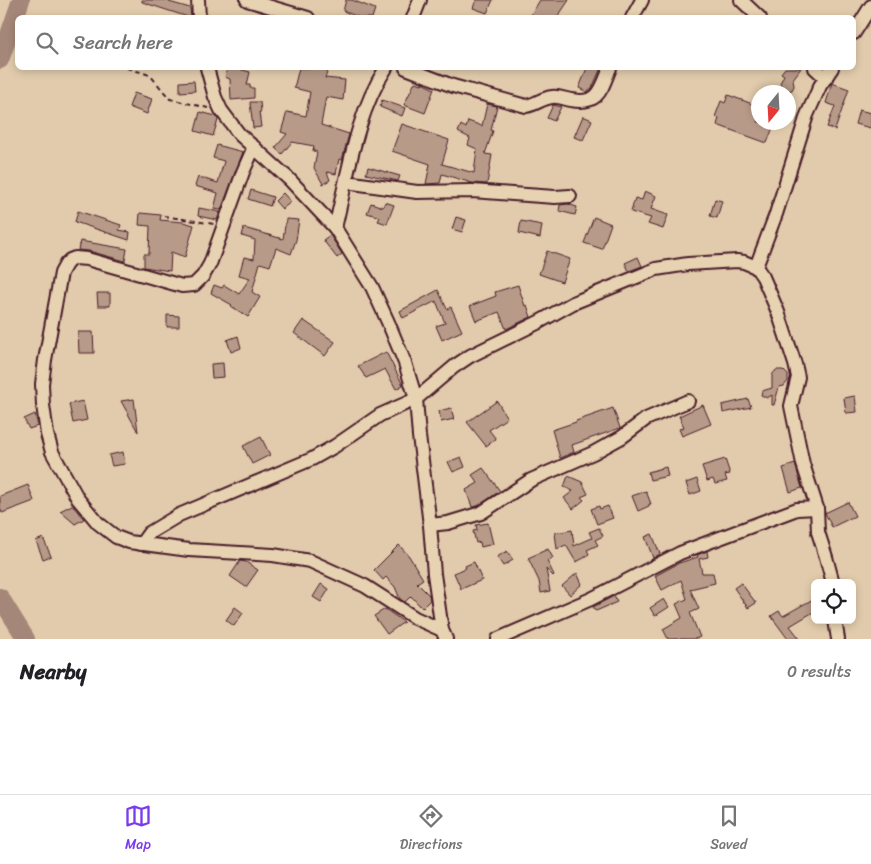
<!DOCTYPE html>
<style>
body{margin:0;font-family:Sriracha,sans-serif;background:#f6f6f6;color:#202124}
.controls{position:absolute;right:15px;bottom:15px;display:grid;overflow:hidden;border-radius:8px;box-shadow:0 2px 8px #0003}
.controls button{width:45px;height:45px;display:grid;place-items:center;padding:0;border:0;border-bottom:1px solid #e0e0e0;background:#fff;color:#202124;font:25px sans-serif}
.compass{position:absolute;left:751px;top:85px;width:45px;height:45px;border-radius:50%;background:#fff;box-shadow:0 2px 8px #0003;rotate:198deg}
.list{margin:0;padding:0;list-style:none}
h2{display:flex;justify-content:space-between;align-items:center;height:65px;margin:0;padding:0 20px;font-size:21px}
h2 small{font-size:16px;font-weight:400;color:#757577}
.icon{flex:none;width:28px;height:28px;fill:none;stroke:currentColor;stroke-width:2;stroke-linecap:round;stroke-linejoin:round}
.map{position:relative;flex:none;width:871px;height:639px;overflow:hidden}
.search{position:absolute;background:#fff;box-shadow:0 2px 8px #0003;left:15px;right:15px;top:15px;height:55px;display:flex;align-items:center;gap:12px;box-sizing:border-box;padding:0 18px;border-radius:8px;color:#757577;font-size:19px}
.sheet{height:155px;background:#fff}
nav{display:flex;justify-content:space-around;align-items:center;box-sizing:border-box;height:70px;border-top:1px solid #e0e0e0;background:#fff;font-size:14px;color:#757577}
nav a{display:grid;justify-items:center;gap:2px}
nav .on{color:#7c3aed}
.map>svg:first-child{display:block}
.lines{fill:none;stroke-linecap:round;stroke-linejoin:round}
.river{stroke:#a58779;stroke-width:18}
.building{fill:#b79a88;stroke:#4a1f2b}
.minor-casing{stroke:#4a1f2b;stroke-width:16}
.path{stroke:#4a1f2b;stroke-width:2;stroke-dasharray:5 4;stroke-linecap:butt}
.minor{stroke:#e7d2b1;stroke-width:12}
</style>
<div class="map">
<svg width="871" height="639" viewBox="0 0 871 639">
<rect width="100%" height="100%" fill="#e1cbac"/>
<filter id="ink" filterUnits="userSpaceOnUse"><feTurbulence type="fractalNoise" baseFrequency=".02" numOctaves="2"/><feDisplacementMap in="SourceGraphic" scale="10" xChannelSelector="R" yChannelSelector="G"/><feConvolveMatrix kernelMatrix="1 2 1 2 8 2 1 2 1" color-interpolation-filters="sRGB"/></filter>
<g filter="url(#ink)">
<g class="lines">
<g class="river">
<path d="M0,60L21,0"/>
<path d="M0,597L26,639"/>
</g>
</g>
<g class="building">
<path d="M142,0H169V2L190,8L191,18L142,2Z"/>
<path d="M346,0H352L375,9L372,18H361L343,11Z"/>
<path d="M476,0H493L487,13L473,8Z"/>
<path d="M540,0H569L557,18H529Z"/>
<path d="M228,68H235L250,72L247,85H250V88H254V98L231,100L230,79L225,77Z"/>
<path d="M299,68H329L325,78L345,80L343,100L326,97L321,125L349,134L342,160L339,159L336,174L327,172L330,180L323,184L314,168L317,152L313,151L314,146L292,142L282,154L275,148L287,134L281,132L287,112L306,116L310,92L294,88Z"/>
<path d="M587,68H601L592,88L587,92L579,88Z"/>
<path d="M785,68H801L793,79L794,86L792,90L788,91H783L780,83L784,75L781,73Z"/>
<path d="M194,81L195,91L180,92V82Z"/>
<path d="M415,82L422,84V83L434,89L425,113L404,105Z"/>
<path d="M832,83L849,89L835,130L827,127L835,106L826,103Z"/>
<path d="M134,93L152,99L147,114L129,107Z"/>
<path d="M728,95L758,106V122H775L767,143L717,125L719,118L715,117L721,101L725,103Z"/>
<path d="M382,100L405,108L402,116L380,107Z"/>
<path d="M250,102H260L261,112H259L261,127L253,128Z"/>
<path d="M487,104L497,106L491,130L493,131L485,154L492,155L487,184L472,183L442,174L440,183L426,184L430,164L392,151L402,124L449,140L442,164L474,173L477,149L468,145L470,138L458,132L461,125L466,128L468,121L482,126Z"/>
<path d="M553,105L561,107L554,121L547,118Z"/>
<path d="M859,110L871,113V128L855,124Z"/>
<path d="M200,112L216,116L218,120L213,136L195,131Z"/>
<path d="M583,116L592,120L583,140L574,137Z"/>
<path d="M217,145L243,152L221,210L214,209L218,193L195,186L198,177L218,183L224,161L213,158Z"/>
<path d="M368,167L400,176L398,181L366,174Z"/>
<path d="M251,190L273,197L270,206L248,199Z"/>
<path d="M645,191L656,196L651,209L668,215L663,229L648,224L651,218L631,212L635,198L642,200Z"/>
<path d="M283,193L291,202L282,209L275,201Z"/>
<path d="M715,199L722,201L717,218L710,216Z"/>
<path d="M385,202L394,205L387,224L378,221L380,217L367,213L371,203L383,207Z"/>
<path d="M568,204L577,207L575,215L559,211L560,205Z"/>
<path d="M199,208L220,212L217,220L198,216Z"/>
<path d="M78,211L121,225L119,230L130,232L129,240L75,222Z"/>
<path d="M140,213L161,215L160,220L183,222L194,225L185,257L171,252L170,271L144,267V254H149L150,226L139,225Z"/>
<path d="M456,217L466,220L462,232L452,229Z"/>
<path d="M594,217L611,224L602,249L584,243Z"/>
<path d="M286,219L299,220L296,240L291,254L276,248L270,266L260,263L252,292L260,297L248,317L231,306L232,305L211,293L214,285L222,288L224,285L239,294L250,278L239,275L244,257L254,259L255,240L242,236L244,228L283,239Z"/>
<path d="M521,221L542,225L540,238L519,233Z"/>
<path d="M330,235L342,254L337,258L323,240Z"/>
<path d="M80,241L127,249L125,261L89,251L78,250Z"/>
<path d="M547,251L570,259L562,282L539,274Z"/>
<path d="M638,257L642,266L629,271L625,263Z"/>
<path d="M518,285L525,306L527,305L531,317L506,329L499,312L476,321L470,306L496,296L495,292Z"/>
<path d="M438,290L447,309L451,307L462,331L442,340L436,326L445,323L436,301L403,318L400,311Z"/>
<path d="M97,293H110V306H98Z"/>
<path d="M167,315L179,316V327H167Z"/>
<path d="M303,320L335,342L325,356L294,333Z"/>
<path d="M78,332H93L94,353H79Z"/>
<path d="M238,336L241,348L231,352L227,340Z"/>
<path d="M386,352L403,385L396,389L385,369L366,378L358,366Z"/>
<path d="M223,363L224,377L212,378L211,364Z"/>
<path d="M776,370H783L788,375V381L784,386L779,387L774,405H772V395L767,398L761,395L762,391L772,388V375Z"/>
<path d="M855,396L857,412L846,413L844,398Z"/>
<path d="M134,399L138,432L121,401Z"/>
<path d="M748,399L751,407L723,413L722,405Z"/>
<path d="M83,401L87,420L73,423L69,404Z"/>
<path d="M497,401L507,418L489,430L496,439L486,446L467,422Z"/>
<path d="M703,405L711,424L682,436L679,429L684,427L679,416Z"/>
<path d="M451,408L454,419L441,422L439,411Z"/>
<path d="M613,408L620,428L572,445L574,452L560,458L552,430L576,422V421Z"/>
<path d="M35,414L38,426L29,429L24,419Z"/>
<path d="M261,437L270,455L252,464L243,446Z"/>
<path d="M123,452L125,464L112,466L109,455Z"/>
<path d="M461,457L465,467L453,472L448,462Z"/>
<path d="M725,459L730,474L725,475L727,481L715,484L713,479L707,481L702,466Z"/>
<path d="M795,464L802,488L790,492L783,468Z"/>
<path d="M666,467L668,476L650,480L648,472Z"/>
<path d="M483,468L500,491L478,506L472,507L466,490L478,483L472,475Z"/>
<path d="M568,476L582,482L588,494L581,497L584,500L573,509L564,498L573,491L564,487Z"/>
<path d="M697,479L701,491L690,495L686,483Z"/>
<path d="M28,485L34,501L2,513L0,508V496Z"/>
<path d="M646,491L651,504H649V506L638,511L632,496Z"/>
<path d="M848,502L855,516L832,527L825,513Z"/>
<path d="M72,505L84,519L75,524L60,511Z"/>
<path d="M599,506L600,509L608,506L613,518L597,524L591,509Z"/>
<path d="M488,523L493,544L481,547L480,542L476,543L473,531L477,530L476,525Z"/>
<path d="M599,528L603,536L595,540L598,545L587,550L589,554L586,556V557L576,562L566,545L557,549L555,533L572,530L574,546L592,538L589,532Z"/>
<path d="M652,534L660,554L653,558L645,537Z"/>
<path d="M43,538L51,556L43,559L36,541Z"/>
<path d="M399,545L409,556L423,579L417,583L429,595L430,600L422,608L411,596L405,602L400,599L395,587L386,577L383,580L374,570Z"/>
<path d="M548,549L553,558L547,561L554,575L553,576L546,569L550,591L541,593L539,581L528,558Z"/>
<path d="M507,551L513,560L503,566L497,557Z"/>
<path d="M707,551L708,557L699,559L702,573H713L715,583L690,589L699,609L690,613L700,637L695,639H668L663,629L682,618L676,604L687,599L681,580L662,590L655,576L679,563L698,557L697,555Z"/>
<path d="M240,561L246,562L258,570L246,587L230,576Z"/>
<path d="M474,562L482,580L461,589L454,573L466,568L465,566Z"/>
<path d="M577,573L582,584L570,595L562,586Z"/>
<path d="M741,583L756,603L748,608L734,588Z"/>
<path d="M321,584L329,589L321,602L313,597Z"/>
<path d="M614,596L617,602L596,611L593,607Z"/>
<path d="M815,598V611L790,626L800,639H788L771,616L779,611L783,616Z"/>
<path d="M664,599L669,607L655,616L650,608Z"/>
<path d="M235,607L243,613L234,626L226,620Z"/>
<path d="M385,609L404,622L387,634L374,616Z"/>
</g>
<g class="lines">
<g class="minor-casing">
<g id="minor">
<path d="M198,0L199,18"/>
<path d="M247,0L308,18"/>
<path d="M741,0L760,18"/>
<path d="M413,18L420,0"/>
<path d="M632,18L642,0"/>
<path d="M854,33L871,6"/>
<path d="M207,68L215,97L221,110L239,134L289,179L335,228L372,287L388,322L405,363L416,399L419,436L430,525L434,574L442,630L446,639"/>
<path d="M406,68L453,86L526,106C535,105 542,98 552,97C558,96 565,99 571,100C599,105 601,90 610,68"/>
<path d="M815,68L826,78"/>
<path d="M832,68L820,86L807,115L776,214L756,267L763,277L778,312L795,364L798,377L791,406L803,464L817,508L818,532L826,557L833,583"/>
<path d="M254,147L243,172L210,264L203,276L194,285L182,286L87,259L75,258L70,260L66,264L61,273L45,360L42,384L43,405L47,434L52,452L78,499L98,523L116,537L129,542L189,550L273,555L310,561L365,586L415,618L442,630"/>
<path d="M346,182L417,192L472,191L555,197L570,196"/>
<path d="M335,228C348,175 356,114 386,68"/>
<path d="M430,525L448,523L481,513L531,480L593,453L622,437L646,419L688,401"/>
<path d="M141,544L149,533L179,515L312,459L335,446L380,415L416,399L455,366L470,356L539,322L573,303L656,269L688,264L737,261L744,262L756,267"/>
<path d="M835,620L838,639"/>
<path d="M498,639L591,599L680,553L797,509L817,508"/>
</g>
</g>
<g class="path">
<path d="M127,68L150,75L170,99L208,108"/>
<path d="M164,216L214,224"/>
</g>
<use href="#minor" class="minor"/>
</g>
</g>
</svg>
<div class="controls">
<button><svg class="icon" aria-label="locate" viewBox="0 0 24 24"><circle cx="12" cy="12" r="6"/><path d="M12 2v4M12 18v4M2 12h4M18 12h4"/></svg></button>
</div>
<svg class="compass" viewBox="-18 -18 36 36"><path d="M0-13l5 13h-10z" fill="#e53935"/><path d="M0 13l5-13h-10z" fill="#757577"/></svg>
<div class="search"><svg class="icon" aria-label="search" viewBox="0 0 24 24"><circle cx="10" cy="10" r="6"/><path d="M15 15l6 6"/></svg>Search here</div>
</div>
<section class="sheet">
<h2>Nearby<small>0 results</small></h2>
<ul class="list">
</ul>
</section>
<nav>
<a class="on"><svg class="icon" aria-label="map" viewBox="0 0 24 24"><path d="M3 6l6-2 6 2 6-2v14l-6 2-6-2-6 2zM9 4v14M15 6v14"/></svg>Map</a>
<a><svg class="icon" aria-label="directions" viewBox="0 0 24 24"><path d="M12 3l9 9-9 9-9-9zM9 14v-3h6M13 9l2 2-2 2"/></svg>Directions</a>
<a><svg class="icon" aria-label="saved" viewBox="0 0 24 24"><path d="M7 4h10v16l-5-4-5 4z"/></svg>Saved</a>
</nav>
